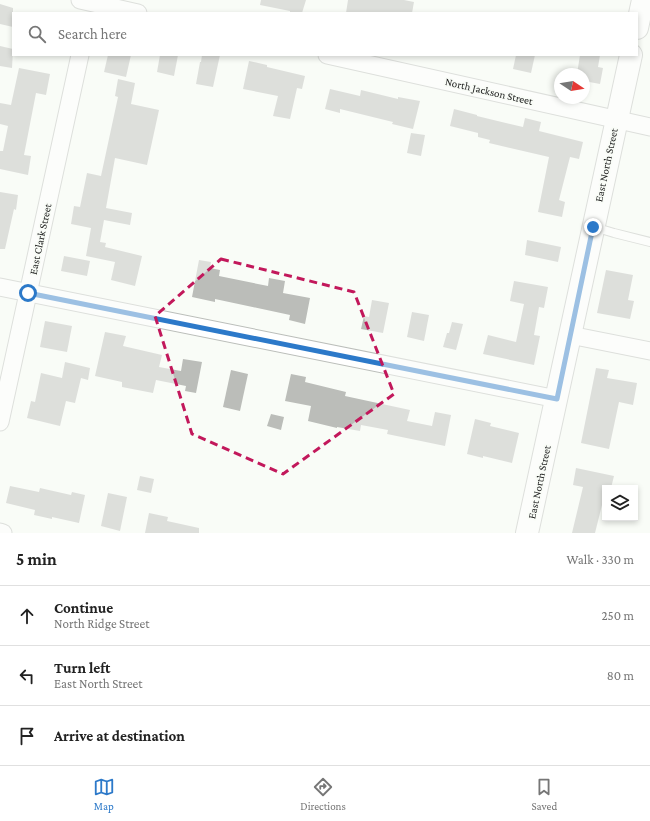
<!DOCTYPE html>
<meta charset="utf-8">
<style>
body{margin:0;font-family:"Crimson Pro",serif;background:#f6f6f6;color:#222}
.controls{position:absolute;right:12px;bottom:12px;display:grid;overflow:hidden;border-radius:0px;box-shadow:0 2px 6px #0003}
.controls button{width:36px;height:36px;display:grid;place-items:center;padding:0;border:0;border-bottom:1px solid #e0e0e0;background:#fff;color:#222;font:20px sans-serif}
.compass{position:absolute;left:554px;top:68px;width:36px;height:36px;border-radius:50%;background:#fff;box-shadow:0 2px 6px #0003;rotate:102deg}
.stop{position:absolute;width:12px;height:12px;margin:-9px;border:3px solid #2c79c9;border-radius:50%;background:#fff}
.stop.end{background:#2c79c9;border-color:#fff;box-shadow:0 1px 4px #0008}
.list{margin:0;padding:0;list-style:none}
h2{display:flex;justify-content:space-between;align-items:center;height:52px;margin:0;padding:0 16px;font-size:17px}
h2 small{font-size:13px;font-weight:400;color:#767676}
.list li{display:grid;grid-template-columns:26px 1fr auto;gap:12px;align-items:center;box-sizing:border-box;height:60px;padding:0 16px;border-top:1px solid #e0e0e0}
.list b{display:block;font-size:15px;white-space:nowrap}
.list p{margin:0;font-size:13px;white-space:nowrap;color:#767676}
.list em{font-size:13px;font-style:normal;color:#767676}
.icon{flex:none;width:22px;height:22px;fill:none;stroke:currentColor;stroke-width:2;stroke-linecap:round;stroke-linejoin:round}
.map{position:relative;flex:none;width:650px;height:533px;overflow:hidden}
.search{position:absolute;background:#fff;box-shadow:0 2px 6px #0003;left:12px;right:12px;top:12px;height:44px;display:flex;align-items:center;gap:10px;box-sizing:border-box;padding:0 14px;border-radius:0px;color:#767676;font-size:15px}
.sheet{height:232px;background:#fff}
nav{display:flex;justify-content:space-around;align-items:center;box-sizing:border-box;height:56px;border-top:1px solid #e0e0e0;background:#fff;font-size:11px;color:#767676}
nav a{display:grid;justify-items:center;gap:2px}
nav .on{color:#2c79c9}
.map>svg:first-child{display:block}
.building{fill:#bbbdb9}
.lines{fill:none;stroke-linecap:round;stroke-linejoin:round}
.lane-casing{stroke:#bbbeba;stroke-width:10}
.street-casing{stroke:#bbbeba;stroke-width:19}
.secondary-casing{stroke:#bbbeba;stroke-width:24}
.lane{stroke:#fff;stroke-width:8}
.street{stroke:#fff;stroke-width:17}
.secondary{stroke:#fff;stroke-width:22}
.route{stroke:#2c79c9;stroke-width:5}
.marked{fill:none;stroke:#c2185b;stroke-width:3;stroke-dasharray:8 5;stroke-linejoin:round}
.labels{text-anchor:middle;stroke-width:3.5;stroke-linejoin:round;paint-order:stroke}
.street-label{font-size:11px;fill:#242524;stroke:#f9fcf7}
</style>
<div class="map">
<svg width="650" height="533" viewBox="0 0 650 533">
<rect width="100%" height="100%" fill="#f9fcf7"/>
<g class="building">
<path d="M261,0H306L302,13H290V11L260,5Z"/>
<path d="M348,0H404L414,2L412,13H346Z"/>
<path d="M0,4L13,8V27L0,24Z"/>
<path d="M0,46L13,49L12,68L0,66Z"/>
<path d="M108,55H131L126,77L104,72Z"/>
<path d="M160,55H178L174,76L157,72Z"/>
<path d="M202,55H220L213,87L196,84L200,62H201Z"/>
<path d="M516,55H535L531,73L513,69Z"/>
<path d="M580,55H600L598,67L603,68L600,84L584,81V74H577Z"/>
<path d="M249,61L267,65V67L305,76L302,89L297,88L290,119L273,116L278,96L243,89Z"/>
<path d="M19,68L50,74L46,95L36,93L24,155L31,156L28,175L0,169V151H3L8,126L0,124V103L11,105Z"/>
<path d="M118,79L135,83L131,104L159,110L147,165L115,158L106,208L132,213L130,225L104,220L100,242L106,243L105,247L142,256L135,286L111,280L115,262L86,256L91,228L71,224L74,206L80,207L87,173L101,176L118,97L115,96Z"/>
<path d="M330,89L360,96L361,90L398,99V97L420,101L413,129L392,124L393,122L340,109V113L325,109Z"/>
<path d="M454,109L477,115V116L523,127L525,118L541,122L539,131L583,142L579,159L570,157L559,200L565,202L562,217L538,212L549,157L489,143L490,140L478,137V133L450,126Z"/>
<path d="M411,133L425,135L421,156L407,153Z"/>
<path d="M0,192L18,195L16,210L14,209L5,249H0Z"/>
<path d="M527,240L561,247L558,262L525,255Z"/>
<path d="M64,256L90,261L87,276L61,271Z"/>
<path d="M199,260L211,262L210,268L220,270L219,276L268,286L269,278L285,281L283,293L310,298L305,324L289,320L290,315L215,299V302L192,297Z"/>
<path d="M606,270L633,275L628,300L634,301L630,319L597,313Z"/>
<path d="M514,281L548,287L544,308L539,307L534,335L540,336L534,365L483,354L488,335L516,342L524,304L510,301Z"/>
<path d="M372,300L389,303L383,333L361,329L364,316L369,317Z"/>
<path d="M412,312L429,315L424,341L407,337Z"/>
<path d="M45,321L72,326L67,352L40,347Z"/>
<path d="M452,322L463,324L456,350L443,347L447,333H449Z"/>
<path d="M105,332L126,336L123,346L162,355L159,367L181,371L183,359L202,362L196,393L185,391L186,386L156,380L153,393L122,387V382L95,376Z"/>
<path d="M65,362L90,368L88,380L81,378L75,403L66,401L60,426L27,418L31,401L35,402L41,373L62,378Z"/>
<path d="M596,368L609,370L607,378L637,383L633,405L619,402L609,449L581,443Z"/>
<path d="M231,370L248,374L240,411L223,407Z"/>
<path d="M291,374L306,377L305,382L346,392L345,396L410,410L407,421L432,426L435,412L451,415L445,446L387,434L388,430L361,425L360,431L337,427V428L308,421L311,406L285,401Z"/>
<path d="M271,414L284,417L281,430L267,426Z"/>
<path d="M475,419L491,423L490,426L519,433L512,463L483,456V458L467,454Z"/>
<path d="M576,468L614,476L611,488H605V493L595,533H572L583,487L573,485Z"/>
<path d="M140,476L154,479L151,493L137,490Z"/>
<path d="M10,486L39,492L40,488L71,495L72,492L85,495L79,523L52,517V519L34,515L35,510L6,503Z"/>
<path d="M108,493L127,497L120,531L101,526Z"/>
<path d="M149,513L168,517L167,521L199,528V533H145Z"/>
</g>
<g class="lines">
<g class="lane-casing">
<path id="lane" d="M594,227L614,233L650,242"/>
</g>
<g class="street-casing">
<g id="street">
<path d="M80,0L138,13"/>
<path d="M327,55L650,127"/>
<path d="M0,287L557,399"/>
<path d="M570,335L650,351"/>
<path d="M0,422L80,55"/>
<path d="M0,532L3,533"/>
</g>
</g>
<g class="secondary-casing">
<g id="secondary">
<path d="M637,28L643,0"/>
<path d="M527,533L631,55"/>
</g>
</g>
<use href="#lane" class="lane"/>
<use href="#street" class="street"/>
<use href="#secondary" class="secondary"/>
</g>
<g class="lines">
<path class="route" d="M28,293L557,399L593,227"/>
</g>
<path d="M0 0H650V533H0ZM221,259L354,292L394,394L283,474L192,434L155,316Z" fill="#f9fcf7" fill-opacity=".55" fill-rule="evenodd"/>
<path class="marked" d="M221,259L354,292L394,394L283,474L192,434L155,316Z"/>
<g class="labels">
<g class="street-label">
<text transform="translate(489 91) rotate(13)" y="4">North Jackson Street</text>
<text transform="translate(606 165) rotate(-78)" y="4">East North Street</text>
<text transform="translate(40 239) rotate(-78)" y="4">East Clark Street</text>
<text transform="translate(539 482) rotate(-78)" y="4">East North Street</text>
</g>
</g>
</svg>
<div class="controls">
<button><svg class="icon" aria-label="layers" viewBox="0 0 24 24"><path d="M12 4l9 5-9 5-9-5zM3 14l9 5 9-5"/></svg></button>
</div>
<svg class="compass" viewBox="-18 -18 36 36"><path d="M0-13l5 13h-10z" fill="#e53935"/><path d="M0 13l5-13h-10z" fill="#767676"/></svg>
<div class="stop" style="left:28px;top:293px"></div>
<div class="stop end" style="left:593px;top:227px"></div>
<div class="search"><svg class="icon" aria-label="search" viewBox="0 0 24 24"><circle cx="10" cy="10" r="6"/><path d="M15 15l6 6"/></svg>Search here</div>
</div>
<section class="sheet">
<h2>5 min<small>Walk · 330 m</small></h2>
<ul class="list">
<li><svg class="icon" aria-label="ahead" viewBox="0 0 24 24"><path d="M12 20V5M6 11l6-6 6 6"/></svg><div><b>Continue</b><p>North Ridge Street</p></div><em>250 m</em></li>
<li><svg class="icon" aria-label="left" viewBox="0 0 24 24"><path d="M17 20v-9H6M10 6l-5 5 5 5"/></svg><div><b>Turn left</b><p>East North Street</p></div><em>80 m</em></li>
<li><svg class="icon" aria-label="arrive" viewBox="0 0 24 24"><path d="M6 21V4h12l-3 4 3 4H6"/></svg><div><b>Arrive at destination</b></div></li>
</ul>
</section>
<nav>
<a class="on"><svg class="icon" aria-label="map" viewBox="0 0 24 24"><path d="M3 6l6-2 6 2 6-2v14l-6 2-6-2-6 2zM9 4v14M15 6v14"/></svg>Map</a>
<a><svg class="icon" aria-label="directions" viewBox="0 0 24 24"><path d="M12 3l9 9-9 9-9-9zM9 14v-3h6M13 9l2 2-2 2"/></svg>Directions</a>
<a><svg class="icon" aria-label="saved" viewBox="0 0 24 24"><path d="M7 4h10v16l-5-4-5 4z"/></svg>Saved</a>
</nav>
